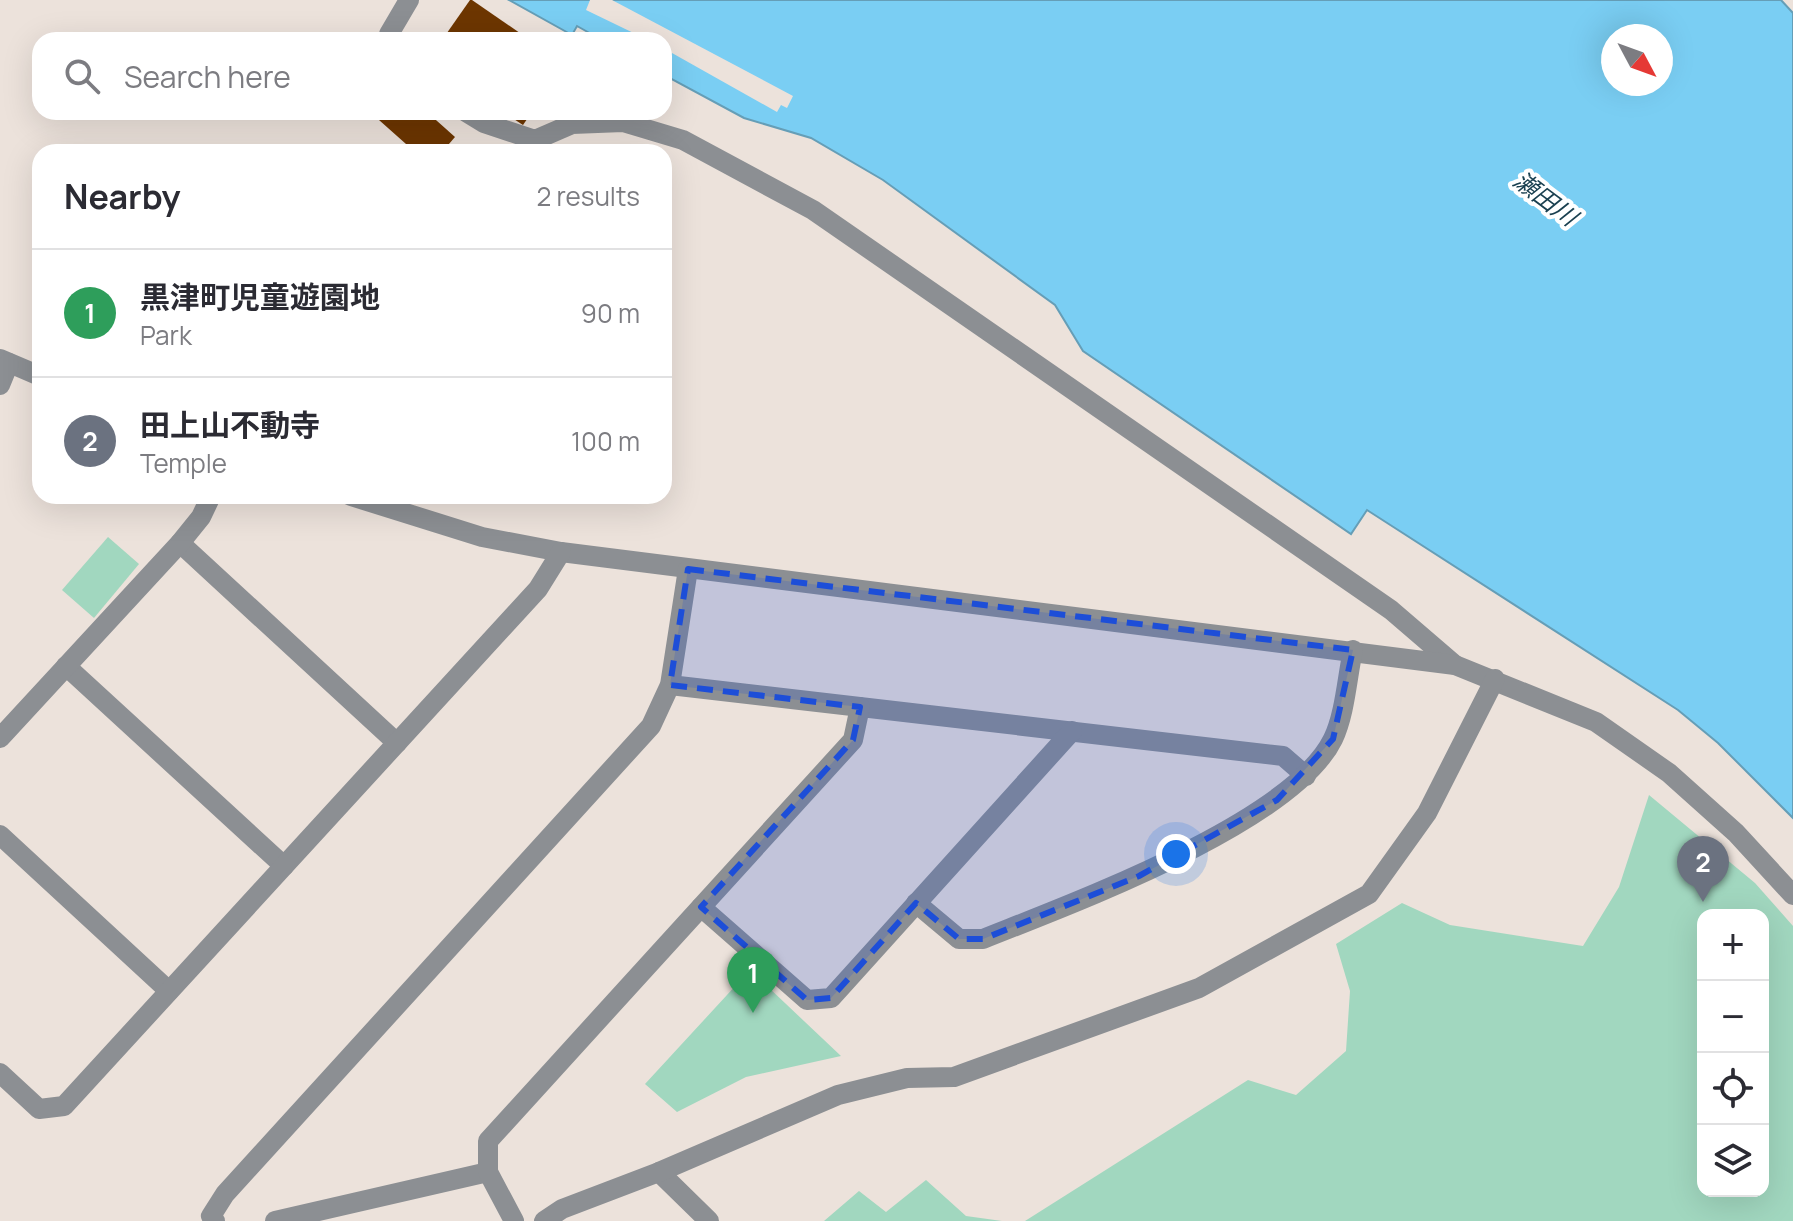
<!DOCTYPE html>
<meta charset="utf-8">
<style>
body{margin:0;font-family:Manrope,"Noto Sans JP",sans-serif;background:#f7f7f7;color:#2b2b33}
.controls{position:absolute;right:24px;bottom:24px;display:grid;overflow:hidden;border-radius:16px;box-shadow:0 8px 32px #0002}
.controls button{width:72px;height:72px;display:grid;place-items:center;padding:0;border:0;border-bottom:2px solid #e1e1e2;background:#fff;color:#2b2b33;font:40px sans-serif}
.compass{position:absolute;left:1601px;top:24px;width:72px;height:72px;border-radius:50%;background:#fff;box-shadow:0 8px 32px #0002;rotate:131deg}
.you{position:absolute;left:1176px;top:854px;width:28px;height:28px;margin:-20px;border:6px solid #fff;border-radius:50%;background:#1a73e8;box-shadow:0 0 0 12px #1a73e833}
.badge{display:grid;place-items:center;width:52px;height:52px;border-radius:50%;background:#d93025;color:#fff;font-size:26px;font-weight:700}
.pin{position:absolute;translate:-50% -66px;filter:drop-shadow(0 2px 4px #0008)}
.pin::after{content:'';position:absolute;top:42px;width:28px;height:24px;background:inherit;clip-path:polygon(0 0,100% 0,50% 100%)}
.list{margin:0;padding:0;list-style:none}
h2{display:flex;justify-content:space-between;align-items:center;height:104px;margin:0;padding:0 32px;font-size:34px}
h2 small{font-size:26px;font-weight:400;color:#7c7c81}
.list li{display:grid;grid-template-columns:52px 1fr auto;gap:24px;align-items:center;box-sizing:border-box;height:128px;padding:0 32px;border-top:2px solid #e1e1e2}
.list b{display:block;font-size:30px;white-space:nowrap}
.list p{margin:0;font-size:26px;white-space:nowrap;color:#7c7c81}
.list em{font-size:26px;font-style:normal;color:#7c7c81}
.icon{flex:none;width:44px;height:44px;fill:none;stroke:currentColor;stroke-width:2;stroke-linecap:round;stroke-linejoin:round}
.map{position:relative;flex:none;width:1793px;height:1221px;overflow:hidden}
.search{position:absolute;background:#fff;box-shadow:0 8px 32px #0002;left:32px;top:32px;width:640px;height:88px;display:flex;align-items:center;gap:20px;box-sizing:border-box;padding:0 28px;border-radius:24px;color:#7c7c81;font-size:30px}
.panel{position:absolute;background:#fff;box-shadow:0 8px 32px #0002;left:32px;top:144px;width:640px;height:360px;border-radius:24px}
.map>svg:first-child{display:block}
.green{fill:#a1d7bf;fill-rule:evenodd}
.water{fill:#7acef3;stroke:#659eb7;stroke-width:2;fill-rule:evenodd}
.pier{fill:#ece2db}
.building{fill:#6d3600}
.lines{fill:none;stroke-linecap:round;stroke-linejoin:round}
.minor{stroke:#8c8f93;stroke-width:20}
.marked{fill:#1d4ed8;fill-opacity:0.2;stroke:#1d4ed8;stroke-width:6;stroke-dasharray:16 10;stroke-linejoin:round}
.labels{text-anchor:middle;stroke-width:8;stroke-linejoin:round;paint-order:stroke}
.water-label{font-size:24px;font-style:italic;fill:#1b4151;stroke:#fff}
</style>
<div class="map">
<svg width="1793" height="1221" viewBox="0 0 1793 1221">
<rect width="100%" height="100%" fill="#ece2db"/>
<g class="green">
<path d="M108,537L139,564L94,618L62,590Z"/>
<path d="M1649,795L1755,883L1793,926V1221H1025L1248,1080L1296,1095L1346,1051L1350,991L1336,944L1402,903L1450,925L1583,946L1619,887ZM1703,915H1763V1191H1703Z"/>
<path d="M750,970L841,1056L746,1077L677,1112L645,1084Z"/>
<path d="M926,1180L966,1216L1002,1221H824L859,1191L886,1212Z"/>
</g>
<path class="water" d="M509,0H1781L1793,13V818L1718,743L1678,710L1367,510L1351,534L1083,351L1055,305L883,180L811,138L744,118L664,75V40H602L577,26L572,35ZM1613,36H1661V84H1613Z"/>
<path class="pier" d="M590,0H612L793,96L787,108L781,105L777,112L672,53L669,58L664,56V40H648L586,10Z"/>
<g class="building">
<path d="M470,0H472L530,40H442Z"/>
<path d="M370,112H427L455,137L442,152H415Z"/>
<path d="M503,112H532L523,125Z"/>
</g>
<g class="lines">
<g class="minor">
<path d="M390,40L389,34L409,0"/>
<path d="M466,112L484,123L535,140L572,124L623,122L683,140L813,210L1391,610L1455,665"/>
<path d="M0,359L40,376"/>
<path d="M0,385L9,363"/>
<path d="M351,496L482,537L561,552L1455,665L1596,722L1669,773L1736,833L1793,895"/>
<path d="M180,543L397,743"/>
<path d="M66,666L284,866"/>
<path d="M670,685L1283,756L1306,776"/>
<path d="M0,738L180,543L201,517L211,496"/>
<path d="M0,835L169,991"/>
<path d="M916,903L959,939H983C1070,904 1292,823 1333,739C1345,714 1347,678 1353,650"/>
<path d="M701,907L807,1000L831,998L1072,731"/>
<path d="M0,1073L39,1109L64,1106L538,589L561,552"/>
<path d="M659,1172L709,1221"/>
<path d="M215,1221L211,1216L225,1194L651,726L670,685L688,569"/>
<path d="M275,1221L488,1172"/>
<path d="M514,1221L488,1172V1141L853,740L860,707"/>
<path d="M544,1221L562,1209L659,1172L838,1095L907,1078L954,1077L1199,988L1369,894L1427,813L1495,679"/>
</g>
</g>
<path class="marked" d="M688,569L1353,650L1333,739L1277,800L1139,876L983,939H959L916,903L831,998L807,1000L701,907L853,740L860,707L670,685Z"/>
<g class="labels">
<g class="water-label">
<text transform="translate(1545 199) rotate(37)" y="8">瀬田川</text>
</g>
</g>
</svg>
<div class="controls">
<button>+</button>
<button>−</button>
<button><svg class="icon" aria-label="locate" viewBox="0 0 24 24"><circle cx="12" cy="12" r="6"/><path d="M12 2v4M12 18v4M2 12h4M18 12h4"/></svg></button>
<button><svg class="icon" aria-label="layers" viewBox="0 0 24 24"><path d="M12 4l9 5-9 5-9-5zM3 14l9 5 9-5"/></svg></button>
</div>
<svg class="compass" viewBox="-18 -18 36 36"><path d="M0-13l5 13h-10z" fill="#e53935"/><path d="M0 13l5-13h-10z" fill="#7c7c81"/></svg>
<div class="you"></div>
<div class="pin badge" style="left:753px;top:1013px;background:#2e9e5b">1</div>
<div class="pin badge" style="left:1703px;top:902px;background:#6b7280">2</div>
<div class="search"><svg class="icon" aria-label="search" viewBox="0 0 24 24"><circle cx="10" cy="10" r="6"/><path d="M15 15l6 6"/></svg>Search here</div>
<section class="panel">
<h2>Nearby<small>2 results</small></h2>
<ul class="list">
<li><span class="badge" style="background:#2e9e5b">1</span><div><b>黒津町児童遊園地</b><p>Park</p></div><em>90 m</em></li>
<li><span class="badge" style="background:#6b7280">2</span><div><b>田上山不動寺</b><p>Temple</p></div><em>100 m</em></li>
</ul>
</section>
</div>
